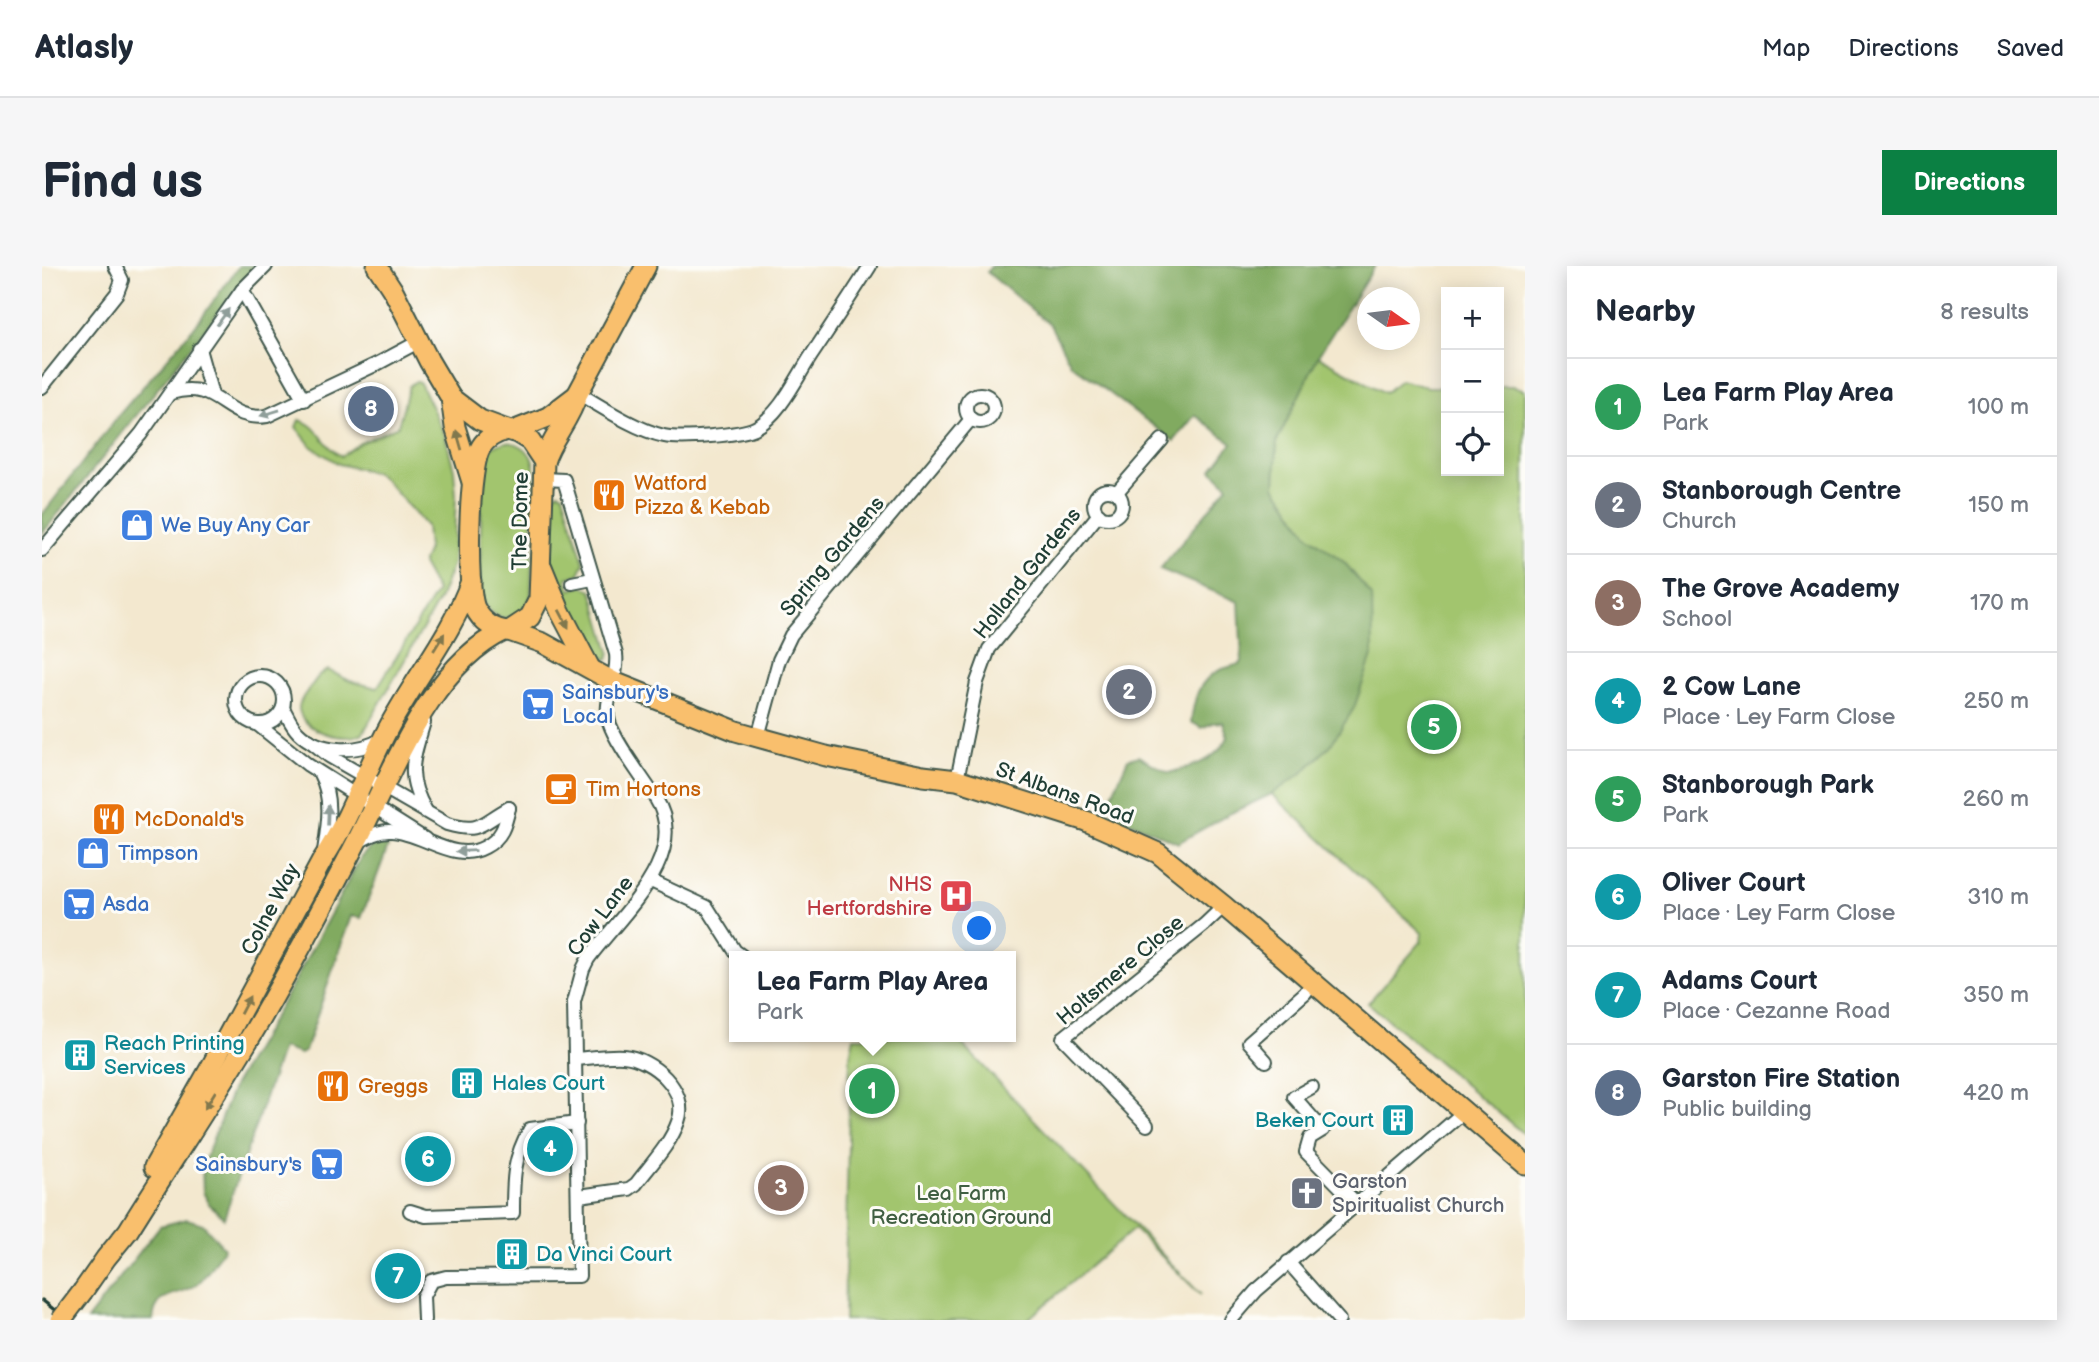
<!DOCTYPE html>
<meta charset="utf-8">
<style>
body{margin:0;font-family:"Balsamiq Sans",sans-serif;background:#f6f6f7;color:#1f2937}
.controls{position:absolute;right:21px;top:21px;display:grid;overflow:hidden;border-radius:0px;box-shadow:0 4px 18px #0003}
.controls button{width:63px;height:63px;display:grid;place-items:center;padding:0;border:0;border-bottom:2px solid #e0e1e3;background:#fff;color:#1f2937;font:35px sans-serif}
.compass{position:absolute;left:1315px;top:21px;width:63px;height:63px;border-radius:50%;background:#fff;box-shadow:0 4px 18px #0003;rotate:104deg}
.you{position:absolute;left:938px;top:663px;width:24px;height:24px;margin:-18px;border:5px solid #fff;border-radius:50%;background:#1a73e8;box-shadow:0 0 0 10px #1a73e833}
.badge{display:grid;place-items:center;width:46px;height:46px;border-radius:50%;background:#0b8043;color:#fff;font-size:23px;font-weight:700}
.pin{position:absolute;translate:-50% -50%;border:4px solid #fff;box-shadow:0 2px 7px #0006}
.popup{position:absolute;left:687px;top:685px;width:287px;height:91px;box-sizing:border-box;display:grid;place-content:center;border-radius:0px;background:#fff;filter:drop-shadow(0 2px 5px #0005);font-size:23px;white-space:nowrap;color:#747a83}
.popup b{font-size:26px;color:#1f2937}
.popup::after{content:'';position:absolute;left:50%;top:100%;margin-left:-14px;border:14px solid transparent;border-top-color:#fff}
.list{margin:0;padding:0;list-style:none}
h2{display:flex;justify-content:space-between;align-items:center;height:91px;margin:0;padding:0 28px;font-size:30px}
h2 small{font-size:23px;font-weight:400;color:#747a83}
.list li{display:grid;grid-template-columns:46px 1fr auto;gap:21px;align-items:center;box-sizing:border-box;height:98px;padding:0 28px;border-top:2px solid #e0e1e3}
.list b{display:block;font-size:26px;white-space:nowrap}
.list p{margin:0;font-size:23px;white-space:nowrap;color:#747a83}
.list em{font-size:23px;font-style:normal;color:#747a83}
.icon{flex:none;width:38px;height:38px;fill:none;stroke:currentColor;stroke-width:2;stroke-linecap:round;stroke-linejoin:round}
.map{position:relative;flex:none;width:1483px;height:1054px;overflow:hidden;border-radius:0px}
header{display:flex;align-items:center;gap:42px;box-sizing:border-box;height:98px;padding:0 35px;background:#fff;border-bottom:2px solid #e0e1e3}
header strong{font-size:33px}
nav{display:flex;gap:38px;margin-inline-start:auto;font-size:24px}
.intro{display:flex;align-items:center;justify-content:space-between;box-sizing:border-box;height:168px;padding:0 42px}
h1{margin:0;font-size:49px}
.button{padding:18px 32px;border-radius:0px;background:#0b8043;color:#fff;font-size:24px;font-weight:700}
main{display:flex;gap:42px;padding:0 42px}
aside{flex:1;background:#fff;border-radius:0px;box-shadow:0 4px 18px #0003}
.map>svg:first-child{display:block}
.green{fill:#a2c56e;stroke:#608151;stroke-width:2}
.forest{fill:#81aa61;stroke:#50744a;stroke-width:2}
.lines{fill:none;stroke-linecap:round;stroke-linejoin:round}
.minor-casing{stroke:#3f574b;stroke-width:16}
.primary-casing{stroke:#3f574b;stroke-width:23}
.trunk-casing{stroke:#3f574b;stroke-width:23}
.minor{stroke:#fff;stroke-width:12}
.primary{stroke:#f9bf6d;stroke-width:19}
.trunk{stroke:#f9bf6d;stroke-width:19}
.rail{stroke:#1f3d34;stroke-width:3.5}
.trunk-bridge-casing{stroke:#3f574b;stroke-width:23;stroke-linecap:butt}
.trunk-bridge{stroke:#f9bf6d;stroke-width:19}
.oneway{fill:#8f9e9a}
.oneway2{fill:#81784e}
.labels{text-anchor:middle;stroke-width:6;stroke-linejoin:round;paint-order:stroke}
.food-label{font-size:21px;fill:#c56008;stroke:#fdfcf7;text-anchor:start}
.street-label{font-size:21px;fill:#1f3d34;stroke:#fdfcf7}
.shop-label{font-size:21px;fill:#366cbe;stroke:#fdfcf7;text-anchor:start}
.health-label{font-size:21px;fill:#be3a42;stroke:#fdfcf7;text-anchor:end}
.culture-label{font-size:21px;fill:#0d838f;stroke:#fdfcf7;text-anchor:start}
.worship-label{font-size:21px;fill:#5b616d;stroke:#fdfcf7;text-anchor:start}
.park-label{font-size:21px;fill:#405f42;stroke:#fdfcf7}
</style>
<header>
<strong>Atlasly</strong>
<nav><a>Map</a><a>Directions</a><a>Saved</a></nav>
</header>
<div class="intro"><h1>Find us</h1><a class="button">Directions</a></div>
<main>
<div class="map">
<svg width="1483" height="1054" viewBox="0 0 1483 1054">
<rect width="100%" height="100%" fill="#fdfcf7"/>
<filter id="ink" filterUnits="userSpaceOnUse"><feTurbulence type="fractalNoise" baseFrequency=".0143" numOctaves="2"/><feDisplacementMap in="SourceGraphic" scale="14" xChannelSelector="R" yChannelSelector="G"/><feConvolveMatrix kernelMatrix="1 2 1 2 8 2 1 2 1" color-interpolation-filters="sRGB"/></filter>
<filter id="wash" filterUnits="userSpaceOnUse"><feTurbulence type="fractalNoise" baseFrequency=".00686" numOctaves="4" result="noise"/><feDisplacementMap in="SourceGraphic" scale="28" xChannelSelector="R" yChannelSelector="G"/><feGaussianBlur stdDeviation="1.57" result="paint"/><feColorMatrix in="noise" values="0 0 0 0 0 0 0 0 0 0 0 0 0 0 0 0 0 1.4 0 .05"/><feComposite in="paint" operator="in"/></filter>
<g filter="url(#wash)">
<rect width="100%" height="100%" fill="#f3e8cf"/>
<g class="green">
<path d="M1276,90L1343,127L1358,114L1385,121H1404V205H1457V120H1472L1483,124V869L1326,737L1379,676L1380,667L1230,528L1260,507L1303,297L1266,269L1233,220L1235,175Z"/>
<path d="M374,115L378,117L403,169L412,204L414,229L411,297L397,334L321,467C304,478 258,465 257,442C257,435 263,428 267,423C273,415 277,407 286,404L308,415L335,422L395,325L380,298L386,283L384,260L345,216L334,207L297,198L270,181L254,161L257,154C276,158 283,182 299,190L318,177L356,160L367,120Z"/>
<path d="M464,176C479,177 489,185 492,200L489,330C475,362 446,358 438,325L440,195L451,180Z"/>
<path d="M517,226L521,228L542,297L537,308L525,312L528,324L541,320L550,325L568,386L566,393C553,392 545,377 540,367C532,353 521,338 515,323C505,295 508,259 510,230Z"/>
<path d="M812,771H910L922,780L1159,1029L1092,963L985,1054H802L808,790Z"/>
</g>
<g class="forest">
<path d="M197,0H213L0,268V249L77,149L154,59Z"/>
<path d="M949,0H1333L1276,90L1235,175L1233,220L1266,269L1303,297L1330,330L1331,387L1312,442L1288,480L1260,507L1230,528L1189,547L1136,577L1073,549L1068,533L1086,493L1096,490L1127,507C1151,500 1175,495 1186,471L1181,456L1171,457L1160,462L1149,456C1152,433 1156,414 1178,404C1186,400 1193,401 1200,396L1197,336L1118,303L1186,220L1170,204L1190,177L1153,149L1132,175L1029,98L1008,59L945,6Z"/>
<path d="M344,576L346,581L319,652L309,650L263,785L258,788L240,782L182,952L167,938L161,926L160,901L192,819L251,718L319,591L330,580Z"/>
<path d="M145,953L161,958L182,982C175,991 164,1012 155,1018C137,1032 114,1023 111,1054H45L118,960Z"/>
</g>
</g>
<g filter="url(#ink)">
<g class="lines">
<g class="minor-casing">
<g id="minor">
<path d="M200,24L262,134"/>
<path d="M157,83L170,129"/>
<path d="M0,121L75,27L80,14L73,0"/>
<path d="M129,127C176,112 183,157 225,150L335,98L378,75"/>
<path d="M536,127C561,142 595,164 622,170C639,174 698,169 713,162C738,149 754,113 769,90C789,60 809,30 828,0"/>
<circle cx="938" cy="142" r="14"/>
<circle cx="1066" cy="238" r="14"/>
<path d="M1075,226L1120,174"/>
<path d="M0,284L99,168L200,24L224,0"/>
<path d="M530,317L550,313"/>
<circle cx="218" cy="434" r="24"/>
<path d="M241,442C245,449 249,459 256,466C277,487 315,488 340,473"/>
<path d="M382,456C371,493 363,509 384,545"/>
<path d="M215,458L266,499L383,573"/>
<path d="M716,471L737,394L749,369L929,153"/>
<path d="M267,474L287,490L405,558C439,568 439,557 467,542"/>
<path d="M278,508C291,532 286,559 282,585"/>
<path d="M915,514L935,416L947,383L1057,248"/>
<path d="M314,578C324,571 336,564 349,565C380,566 412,598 443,581C460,572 463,560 467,542"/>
<path d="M609,615L665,641L693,685L700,690"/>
<path d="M533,793C549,792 566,789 581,790C610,792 648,825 636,856C628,879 608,899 594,918L587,923L537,930"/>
<path d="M1224,795L1207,776L1263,727L1271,716"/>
<path d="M1270,821L1252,831L1281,864L1268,872L1264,886L1315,938"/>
<path d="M1105,859L1021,772L1162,659L1182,640"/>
<path d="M368,945L384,950L471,947C471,914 471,892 488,863L535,857"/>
<path d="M1246,996L1297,1054"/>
<path d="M382,1054L381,1030L389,1015L404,1011L537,1010L532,736L541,703L546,693C577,650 650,590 614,533C601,512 574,478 567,456C561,433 577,412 574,388L522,214L502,213"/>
<path d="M1189,1054L1214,1025L1423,845"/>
</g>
</g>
<g class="primary-casing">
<g id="primary">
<path d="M335,0L352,26L387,95L409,132L438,154L465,164"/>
<path d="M409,132L413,161L430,216"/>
<path d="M500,301L518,345L548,402"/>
<path d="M467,365L501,377L572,416L694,465L784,490L881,510L915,514L1044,555L1116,587L1182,640L1483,898"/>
</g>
</g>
<g class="trunk-casing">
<g id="trunk">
<path d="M465,164L475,167L488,175L502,196L497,333L488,351L467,365C451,364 440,356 433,342C424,321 426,201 439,181C445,171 454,167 465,164Z"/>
<path d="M471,165L506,151L535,129"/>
<path d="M502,196C509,172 528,154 535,129L604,0"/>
<path d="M112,901L170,799L281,593C309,551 324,503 348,459C374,411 411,366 429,315"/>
<path d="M41,1025L64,992L86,965C130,894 177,825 219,753C253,694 284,635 315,575C351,505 388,400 462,365"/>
</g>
</g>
<use href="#minor" class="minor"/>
<use href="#primary" class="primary"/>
<use href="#trunk" class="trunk"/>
<path class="rail" d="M0,1034L25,1054"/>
<g class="trunk-bridge-casing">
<path id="trunk-bridge" d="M19,1054L41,1025"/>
</g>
<use href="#trunk-bridge" class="trunk-bridge"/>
</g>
<defs><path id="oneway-solid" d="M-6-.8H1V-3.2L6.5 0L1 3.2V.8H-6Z" transform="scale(1.75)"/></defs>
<g class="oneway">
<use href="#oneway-solid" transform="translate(181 51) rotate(-54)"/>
<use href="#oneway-solid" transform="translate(228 147) rotate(163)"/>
<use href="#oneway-solid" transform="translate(286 549) rotate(-88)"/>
<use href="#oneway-solid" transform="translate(424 585) rotate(178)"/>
</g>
<g class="oneway2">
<use href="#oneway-solid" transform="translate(417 174) rotate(-106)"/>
<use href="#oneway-solid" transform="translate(522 353) rotate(62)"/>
<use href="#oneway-solid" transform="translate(397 376) rotate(-58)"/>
<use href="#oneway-solid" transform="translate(203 739) rotate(-62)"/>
<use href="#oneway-solid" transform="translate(168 834) rotate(122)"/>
</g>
</g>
<defs>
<g id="restaurant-square" transform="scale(1.75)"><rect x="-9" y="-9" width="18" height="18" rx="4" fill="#e8710a" stroke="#fdfcf7"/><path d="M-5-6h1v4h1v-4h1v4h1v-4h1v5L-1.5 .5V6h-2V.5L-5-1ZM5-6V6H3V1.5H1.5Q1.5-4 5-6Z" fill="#fff"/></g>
<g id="shop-square" transform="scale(1.75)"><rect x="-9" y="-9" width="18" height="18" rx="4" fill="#3f7fe0" stroke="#fdfcf7"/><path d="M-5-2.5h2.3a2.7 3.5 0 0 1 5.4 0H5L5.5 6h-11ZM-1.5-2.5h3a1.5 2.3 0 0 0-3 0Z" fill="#fff"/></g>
<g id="supermarket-square" transform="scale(1.75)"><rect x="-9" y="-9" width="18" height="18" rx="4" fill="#3f7fe0" stroke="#fdfcf7"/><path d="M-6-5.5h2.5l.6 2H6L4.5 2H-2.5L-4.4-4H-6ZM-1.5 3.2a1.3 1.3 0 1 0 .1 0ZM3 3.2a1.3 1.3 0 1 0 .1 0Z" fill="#fff"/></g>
<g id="cafe-square" transform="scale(1.75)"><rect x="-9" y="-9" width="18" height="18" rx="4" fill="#e8710a" stroke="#fdfcf7"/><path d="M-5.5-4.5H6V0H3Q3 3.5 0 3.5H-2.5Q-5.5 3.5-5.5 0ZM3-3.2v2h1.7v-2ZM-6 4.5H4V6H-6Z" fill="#fff"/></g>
<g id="hospital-square" transform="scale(1.75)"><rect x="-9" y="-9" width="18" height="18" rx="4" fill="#e0444e" stroke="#fdfcf7"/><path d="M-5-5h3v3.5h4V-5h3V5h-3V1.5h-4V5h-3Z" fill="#fff"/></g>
<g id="building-square" transform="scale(1.75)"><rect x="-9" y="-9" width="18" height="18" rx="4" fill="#0f9aa8" stroke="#fdfcf7"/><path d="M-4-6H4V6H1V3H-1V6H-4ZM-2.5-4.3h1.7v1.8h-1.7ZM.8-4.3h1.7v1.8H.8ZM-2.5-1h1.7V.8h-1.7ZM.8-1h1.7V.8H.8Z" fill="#fff"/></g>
<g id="church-square" transform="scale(1.75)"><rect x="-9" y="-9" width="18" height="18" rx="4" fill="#6b7280" stroke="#fdfcf7"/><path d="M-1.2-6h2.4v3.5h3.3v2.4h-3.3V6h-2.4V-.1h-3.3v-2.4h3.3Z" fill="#fff"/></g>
</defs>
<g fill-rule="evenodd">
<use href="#restaurant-square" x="567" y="229"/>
<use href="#shop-square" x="95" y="259"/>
<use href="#supermarket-square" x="496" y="438"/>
<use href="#cafe-square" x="519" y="523"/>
<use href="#restaurant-square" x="67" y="553"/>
<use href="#shop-square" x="51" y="587"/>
<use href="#hospital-square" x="914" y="630"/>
<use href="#supermarket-square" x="37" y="638"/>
<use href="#building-square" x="38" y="789"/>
<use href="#building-square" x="425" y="817"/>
<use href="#restaurant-square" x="291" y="820"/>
<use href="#building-square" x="1356" y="854"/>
<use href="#supermarket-square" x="285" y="898"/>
<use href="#church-square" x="1265" y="927"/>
<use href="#building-square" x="470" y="988"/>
</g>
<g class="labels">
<g class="food-label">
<text x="592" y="224">Watford<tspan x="592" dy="24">Pizza &amp; Kebab</tspan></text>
<text x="544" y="530">Tim Hortons</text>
<text x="92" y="560">McDonald's</text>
<text x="316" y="827">Greggs</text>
</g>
<g class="street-label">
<text transform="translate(478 255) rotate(-89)" y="7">The Dome</text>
<text transform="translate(790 290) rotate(-50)" y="7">Spring Gardens</text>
<text transform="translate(985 307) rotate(-52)" y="7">Holland Gardens</text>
<text transform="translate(1023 527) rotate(20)" y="7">St Albans Road</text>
<text transform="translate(228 643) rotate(-62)" y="7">Colne Way</text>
<text transform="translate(558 650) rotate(-53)" y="7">Cow Lane</text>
<text transform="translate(1078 704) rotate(-40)" y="7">Holtsmere Close</text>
</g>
<g class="shop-label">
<text x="119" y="266">We Buy Any Car</text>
<text x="520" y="433">Sainsbury's<tspan x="520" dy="24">Local</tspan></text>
<text x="76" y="594">Timpson</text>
<text x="61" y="645">Asda</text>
<text x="260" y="905" text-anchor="end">Sainsbury's</text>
</g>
<g class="health-label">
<text x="890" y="625">NHS<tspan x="890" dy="24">Hertfordshire</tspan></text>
</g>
<g class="culture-label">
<text x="62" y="784">Reach Printing<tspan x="62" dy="24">Services</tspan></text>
<text x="450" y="824">Hales Court</text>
<text x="1332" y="861" text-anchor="end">Beken Court</text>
<text x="494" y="995">Da Vinci Court</text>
</g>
<g class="worship-label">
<text x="1290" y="922">Garston<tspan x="1290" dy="24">Spiritualist Church</tspan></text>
</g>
<g class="park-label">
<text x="919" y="934">Lea Farm<tspan x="919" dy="24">Recreation Ground</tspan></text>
</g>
</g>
</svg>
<div class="controls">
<button>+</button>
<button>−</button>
<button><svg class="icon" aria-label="locate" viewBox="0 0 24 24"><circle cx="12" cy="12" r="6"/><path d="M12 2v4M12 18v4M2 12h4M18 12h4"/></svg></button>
</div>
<svg class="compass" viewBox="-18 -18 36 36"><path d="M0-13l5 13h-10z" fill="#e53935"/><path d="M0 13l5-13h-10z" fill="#747a83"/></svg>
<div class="you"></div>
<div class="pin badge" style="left:830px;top:825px;background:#2e9e5b">1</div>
<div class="popup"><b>Lea Farm Play Area</b>Park</div>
<div class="pin badge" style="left:1087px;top:426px;background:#6b7280">2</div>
<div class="pin badge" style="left:739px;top:922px;background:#8d6e63">3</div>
<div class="pin badge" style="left:508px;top:883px;background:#0f9aa8">4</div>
<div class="pin badge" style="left:1392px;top:461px;background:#2e9e5b">5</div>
<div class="pin badge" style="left:386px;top:893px;background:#0f9aa8">6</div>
<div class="pin badge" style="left:356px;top:1010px;background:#0f9aa8">7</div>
<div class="pin badge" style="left:329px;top:143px;background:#5c6f8a">8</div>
</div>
<aside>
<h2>Nearby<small>8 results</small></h2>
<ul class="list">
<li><span class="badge" style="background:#2e9e5b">1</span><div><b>Lea Farm Play Area</b><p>Park</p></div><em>100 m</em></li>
<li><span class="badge" style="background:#6b7280">2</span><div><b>Stanborough Centre</b><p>Church</p></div><em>150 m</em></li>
<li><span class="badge" style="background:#8d6e63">3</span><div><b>The Grove Academy</b><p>School</p></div><em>170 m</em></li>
<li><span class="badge" style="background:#0f9aa8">4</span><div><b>2 Cow Lane</b><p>Place · Ley Farm Close</p></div><em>250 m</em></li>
<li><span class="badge" style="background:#2e9e5b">5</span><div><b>Stanborough Park</b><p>Park</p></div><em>260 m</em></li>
<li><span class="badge" style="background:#0f9aa8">6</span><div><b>Oliver Court</b><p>Place · Ley Farm Close</p></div><em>310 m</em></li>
<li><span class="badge" style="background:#0f9aa8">7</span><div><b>Adams Court</b><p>Place · Cezanne Road</p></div><em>350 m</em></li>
<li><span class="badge" style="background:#5c6f8a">8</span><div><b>Garston Fire Station</b><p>Public building</p></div><em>420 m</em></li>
</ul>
</aside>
</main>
